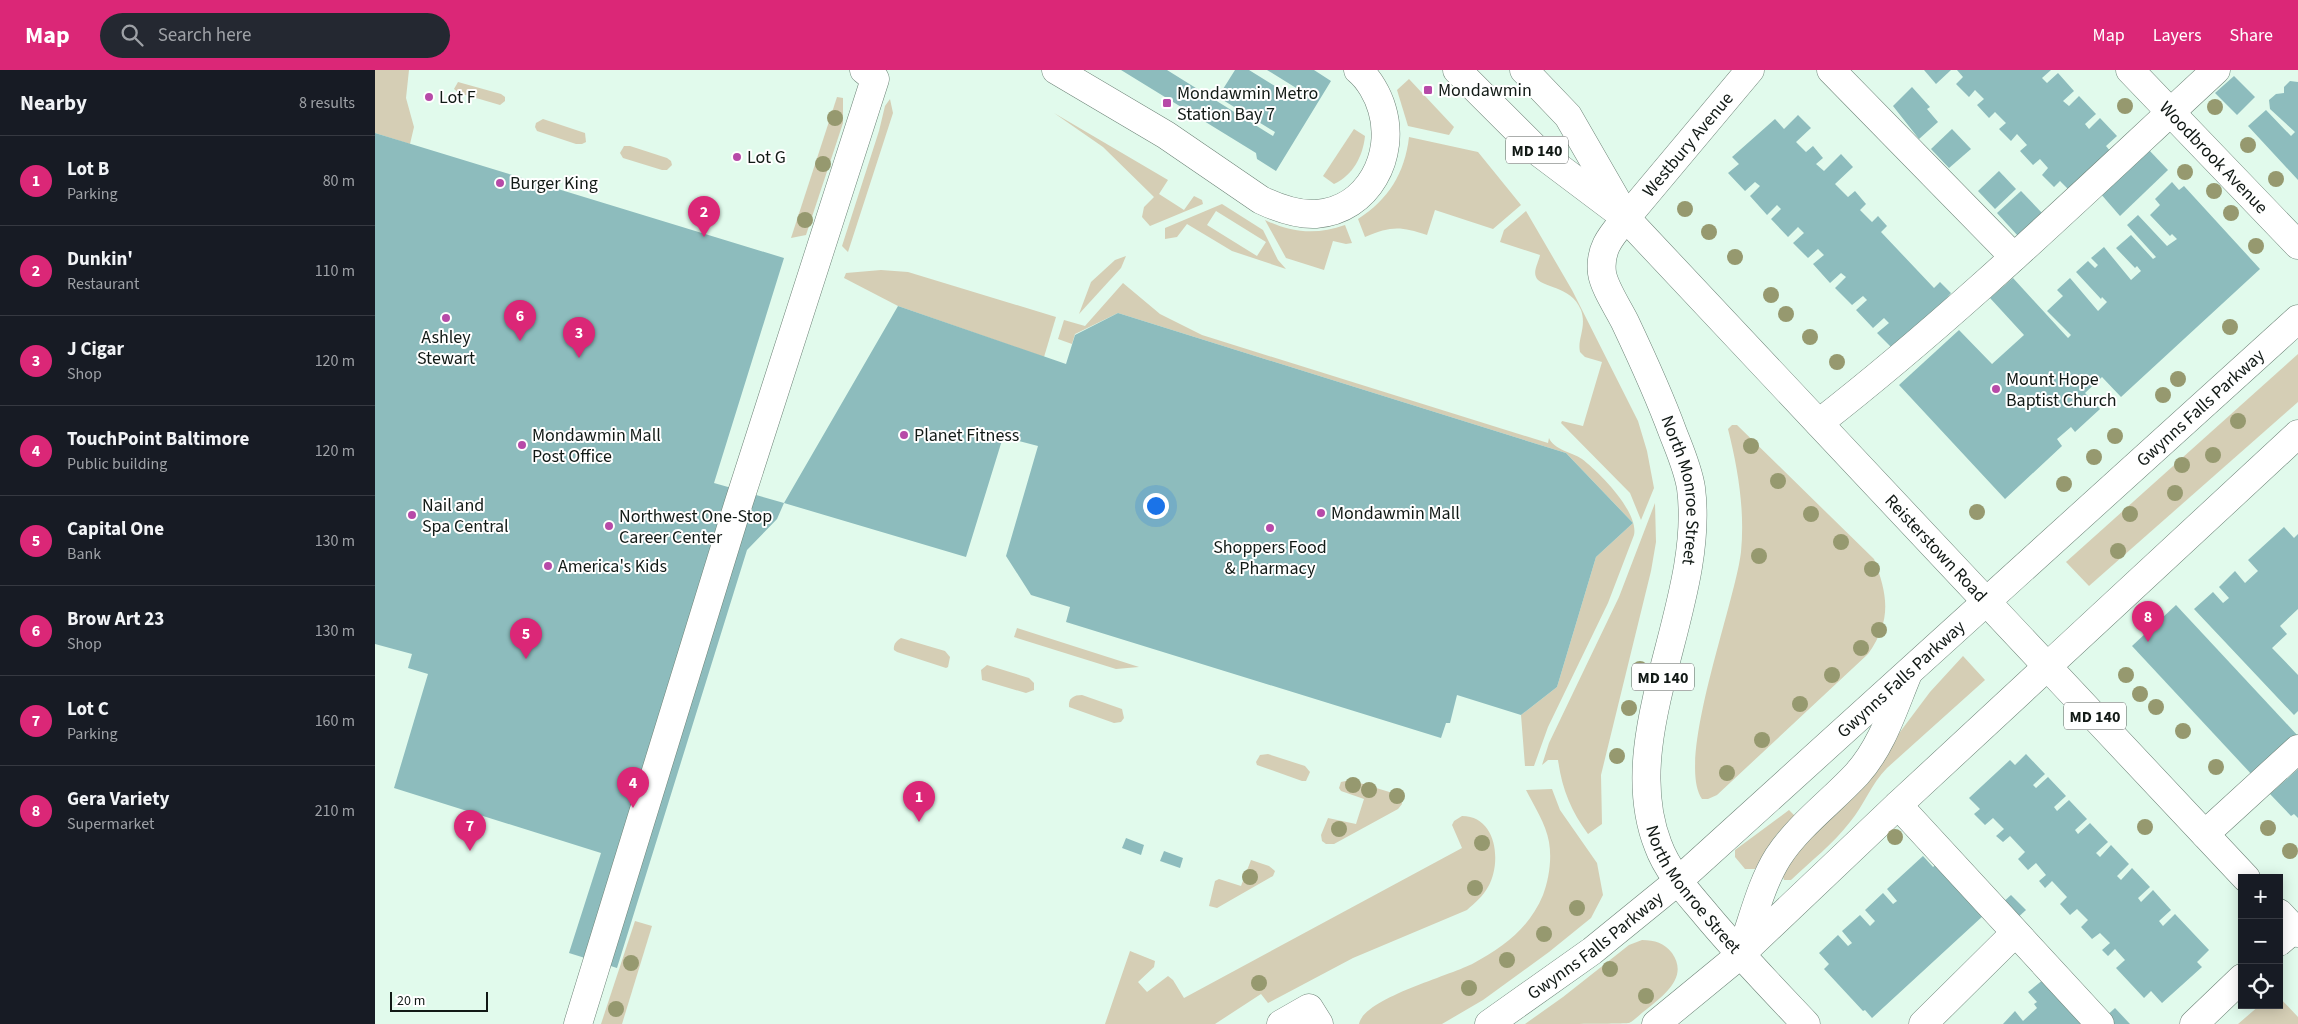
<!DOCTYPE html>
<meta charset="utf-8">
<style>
body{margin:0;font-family:"Source Sans 3",sans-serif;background:#242831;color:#f1f3f6}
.controls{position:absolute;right:15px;bottom:15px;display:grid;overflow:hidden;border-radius:0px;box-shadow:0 2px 12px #0003}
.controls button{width:45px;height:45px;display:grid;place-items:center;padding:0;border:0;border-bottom:1px solid #363941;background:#171b24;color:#f1f3f6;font:25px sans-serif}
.scale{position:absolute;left:15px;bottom:12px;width:98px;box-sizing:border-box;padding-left:5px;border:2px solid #111915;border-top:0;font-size:14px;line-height:18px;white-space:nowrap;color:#111915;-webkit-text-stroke:4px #fff;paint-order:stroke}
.you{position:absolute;left:780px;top:435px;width:18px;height:18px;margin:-12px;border:4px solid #fff;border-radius:50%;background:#1a73e8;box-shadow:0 0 0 8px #1a73e833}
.badge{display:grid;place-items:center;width:32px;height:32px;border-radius:50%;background:#db2777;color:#fff;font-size:16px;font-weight:700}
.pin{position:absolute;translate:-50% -41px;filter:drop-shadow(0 1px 2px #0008)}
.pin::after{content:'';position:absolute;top:26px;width:18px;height:15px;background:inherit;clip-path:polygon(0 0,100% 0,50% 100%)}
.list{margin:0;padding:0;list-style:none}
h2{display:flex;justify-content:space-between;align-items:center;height:65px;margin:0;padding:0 20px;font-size:21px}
h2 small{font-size:16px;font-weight:400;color:#9ea1a6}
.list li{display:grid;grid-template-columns:32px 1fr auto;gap:15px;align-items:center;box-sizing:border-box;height:90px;padding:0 20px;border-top:1px solid #363941}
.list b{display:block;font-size:19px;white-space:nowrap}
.list p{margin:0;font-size:16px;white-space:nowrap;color:#9ea1a6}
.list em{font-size:16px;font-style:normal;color:#9ea1a6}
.icon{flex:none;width:28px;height:28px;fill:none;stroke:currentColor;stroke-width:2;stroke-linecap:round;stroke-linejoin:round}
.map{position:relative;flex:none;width:1923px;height:954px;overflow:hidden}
header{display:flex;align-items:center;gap:30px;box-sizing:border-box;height:70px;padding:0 25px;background:#db2777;color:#fff}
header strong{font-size:24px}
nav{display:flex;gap:28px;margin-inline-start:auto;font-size:18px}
.search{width:350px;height:45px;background:#242831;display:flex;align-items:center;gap:12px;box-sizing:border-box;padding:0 18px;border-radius:28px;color:#9ea1a6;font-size:19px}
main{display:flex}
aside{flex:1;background:#171b24}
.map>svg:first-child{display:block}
.green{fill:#d5ceb5;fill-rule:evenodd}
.building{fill:#8dbcbd}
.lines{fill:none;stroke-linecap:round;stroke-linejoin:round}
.minor-casing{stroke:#6d8377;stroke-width:29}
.major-casing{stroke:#6d8377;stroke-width:29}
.minor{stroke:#fff;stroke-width:28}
.major{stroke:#fff;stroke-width:28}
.tree{fill:#96996f}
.poi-dot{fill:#b74aa8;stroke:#fff;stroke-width:2}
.labels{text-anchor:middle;stroke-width:4;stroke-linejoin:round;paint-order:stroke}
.shield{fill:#fff;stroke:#585e5b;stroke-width:1}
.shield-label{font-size:16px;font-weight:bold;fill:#111915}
.poi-label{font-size:18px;fill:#111915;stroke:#fff;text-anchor:start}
.street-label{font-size:18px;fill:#111915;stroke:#fff}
</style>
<header>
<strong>Map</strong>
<div class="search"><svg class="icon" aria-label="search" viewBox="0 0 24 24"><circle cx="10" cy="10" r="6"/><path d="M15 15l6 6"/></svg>Search here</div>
<nav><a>Map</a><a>Layers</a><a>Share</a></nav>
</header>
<main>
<aside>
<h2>Nearby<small>8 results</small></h2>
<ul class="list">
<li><span class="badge">1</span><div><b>Lot B</b><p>Parking</p></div><em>80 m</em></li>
<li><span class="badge">2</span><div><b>Dunkin'</b><p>Restaurant</p></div><em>110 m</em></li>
<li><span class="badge">3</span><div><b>J Cigar</b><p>Shop</p></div><em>120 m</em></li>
<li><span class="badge">4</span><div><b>TouchPoint Baltimore</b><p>Public building</p></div><em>120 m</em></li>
<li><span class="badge">5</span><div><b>Capital One</b><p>Bank</p></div><em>130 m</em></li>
<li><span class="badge">6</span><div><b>Brow Art 23</b><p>Shop</p></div><em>130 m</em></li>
<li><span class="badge">7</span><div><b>Lot C</b><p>Parking</p></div><em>160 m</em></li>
<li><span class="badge">8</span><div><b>Gera Variety</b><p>Supermarket</p></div><em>210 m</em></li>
</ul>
</aside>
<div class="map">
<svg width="1923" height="954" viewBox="0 0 1923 954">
<rect width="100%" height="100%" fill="#e1faec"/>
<g class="green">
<path d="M0,0H34L31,28L39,57L35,74L0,63Z"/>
<path d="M1034,9L1079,57L1074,65L1033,56L1022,20Z"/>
<path d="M83,12L126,24L130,27V31L125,35L84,23L79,19Z"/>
<path d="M462,27L468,28V53L431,165L416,168Z"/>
<path d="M515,29L518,43L473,182L467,176L504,61L510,36Z"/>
<path d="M679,43L793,110L784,124L809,140L819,126L827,130L828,134L775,156L767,147L769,137L779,127L728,77Z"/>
<path d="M168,49L210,63L211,72L207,74H201L162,61L160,57L161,53Z"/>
<path d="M979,59L990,66C988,86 978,105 959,114L948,106Z"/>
<path d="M1034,67L1103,82L1146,135L1118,159L1060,140L1052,165C1025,156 1016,156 990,167L983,149C1013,130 1030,103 1034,67Z"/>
<path d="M249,76H255L292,88L296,91L297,95L292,100H287L248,88L245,83Z"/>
<path d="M847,134L888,160L903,190L911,199L857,181L812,154L802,167L790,169V158ZM841,141L891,172L882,186L832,155Z"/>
<path d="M1151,141L1197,220L1263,351L1272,381L1279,418L1266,450L1255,423L1186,353L1187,351L1208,356L1227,292L1210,287L1205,282C1202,269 1212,257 1206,240C1196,215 1165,218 1161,207C1158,201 1164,191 1165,185L1125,172L1129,160Z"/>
<path d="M890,150C917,163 942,165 970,155L977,173L971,174L958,171L949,200L911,188Z"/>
<path d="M751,186L746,198L704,244L716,212L740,190Z"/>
<path d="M506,200L533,202L681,247L669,287L523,236L469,208L471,203Z"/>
<path d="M748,213L785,244L827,265L1147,365L1173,373L1174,368C1179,380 1197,382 1207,389C1224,402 1264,442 1259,465L1233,533L1173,657L1159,696H1150L1146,645L1182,617L1221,487L1258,453L1191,383L743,243L700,264L697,274L683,269L689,250L710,256Z"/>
<path d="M1923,284V332L1714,516L1691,492Z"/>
<path d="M1357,355H1362L1499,489C1513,526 1517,550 1493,584L1342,725L1333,729H1327C1300,691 1360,534 1366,482C1370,440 1363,399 1353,359Z"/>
<path d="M1280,433L1281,472L1276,501L1226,705L1227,754L1213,764C1196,741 1187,719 1183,690H1173L1167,695L1174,673L1244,527Z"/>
<path d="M642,558L764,597L741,599L639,567Z"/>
<path d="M526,568L570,581L575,587L573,597L571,598L522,582L519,580C518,575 521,571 526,568Z"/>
<path d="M1588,586L1610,610L1512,698C1496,714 1489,735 1475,752C1458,774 1436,791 1416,810H1409L1406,801L1519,670L1555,622Z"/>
<path d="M612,595L654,608L659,613V620L651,623L607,610L606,600Z"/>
<path d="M707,625L747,639L749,648L746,652L739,653L694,637C693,628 699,625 707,625Z"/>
<path d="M893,684L930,696L935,702L931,711H927L882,695L881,692L885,685Z"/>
<path d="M975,710L1021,724L1026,728L1027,734L1023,739L959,774H951L947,771L946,765L953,748L981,754L989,729L966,721L964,718L966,712Z"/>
<path d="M1177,719L1185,740L1222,793L1228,825L1216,848L1174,882L1108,930L1067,954H984C989,928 1075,906 1099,893C1129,877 1155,857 1168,825C1174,809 1177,789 1174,772C1171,754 1159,736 1151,720Z"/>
<path d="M1414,740L1420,746L1402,764L1380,799H1370L1360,787V780Z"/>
<path d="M1087,746C1122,746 1127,793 1113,817C1108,826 1100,833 1092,840L978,888L893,933L886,924L840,954H730L755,881L780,891L779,897L763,912L772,922L793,906L798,910L809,928L1087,778L1077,755L1079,751Z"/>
<path d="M876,790L894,796L900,801L898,806L842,838L834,836L840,811L844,809L866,816Z"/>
<path d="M260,851L277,856L247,954H226Z"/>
<path d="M1267,870C1280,870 1289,873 1297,883C1314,907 1289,925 1272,939C1266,943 1260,950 1254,953C1246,954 1165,954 1150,954L1188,927L1254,875Z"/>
<path d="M1904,927L1923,947V954H1863L1885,935H1904Z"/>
</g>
<g class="building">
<path d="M746,0H792L898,66L900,62L843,27L860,0H874L921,29L926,21L892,0H939L956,11L901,101L882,89L881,83Z"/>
<path d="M1549,0H1576L1561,14Z"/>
<path d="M1582,0H1676L1667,8L1672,13L1683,3L1699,21L1688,31L1694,36L1704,26L1721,44L1710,54L1714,59L1725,48L1742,66L1731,76L1736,82L1695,121L1685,111L1679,117L1667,105L1673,98L1665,89L1658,95L1645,81L1652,75L1642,64L1636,71L1624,59L1631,53L1620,42L1614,48L1602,35L1609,29L1600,20L1594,27L1581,14L1588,7Z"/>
<path d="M1859,6L1880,27L1862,45L1840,23Z"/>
<path d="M1915,11L1923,12V110L1873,56L1891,40L1916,66L1920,62L1895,39L1894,30L1901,24L1909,23V17Z"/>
<path d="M1537,17L1555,37L1552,39L1563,52L1544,69L1518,36Z"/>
<path d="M1423,45L1436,58L1421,72L1431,82L1438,76L1448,88L1441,94L1449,101L1466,84L1478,97L1460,114L1473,127L1480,121L1491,134L1485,140L1497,152L1503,146L1512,156L1506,162L1559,218L1565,212L1576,223L1570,230L1573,234L1520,281L1502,263L1514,253L1509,248L1498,258L1481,240L1492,230L1488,226L1477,235L1460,218L1471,207L1466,203L1455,213L1438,194L1449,185L1443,179L1433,188L1418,173L1429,163L1423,157L1413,167L1396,149L1406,139L1402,135L1392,145L1375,126L1385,116L1380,112L1370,121L1353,103L1364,94L1357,87L1400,49L1409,59Z"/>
<path d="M1577,59L1596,79L1574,98L1556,79Z"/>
<path d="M0,63L409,188L339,413L409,433L402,449L372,480L242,898L194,883L226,783L19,718L53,604L33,598L37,584L0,574Z"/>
<path d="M1773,79L1793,100L1745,146L1725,123Z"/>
<path d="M1624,101L1641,119L1620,139L1603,121Z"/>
<path d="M1797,112L1804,120L1809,116L1885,199L1746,327L1727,307L1710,323L1725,339L1700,362L1696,357L1682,369L1687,376L1630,429L1524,315L1584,260L1617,294L1649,265L1615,228L1638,208L1693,268L1696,265L1672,241L1688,226L1682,220L1695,208L1723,241L1732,232L1727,227L1726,229L1701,202L1713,191L1720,198L1723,195L1716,188L1729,177L1756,210L1766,201L1762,196L1760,198L1741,178L1756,165L1778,189L1781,187L1752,155L1763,145L1792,176L1802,169L1797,164L1795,166L1775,145L1785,135L1780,129Z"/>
<path d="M1646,121L1667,143L1643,166L1622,143Z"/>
<path d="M523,236L691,294L700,265L743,243L1191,383L1258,453L1221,487L1182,617L1146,645L1082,625L1075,653H1071L1066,668L691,552L695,537L656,525L631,486L663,376L628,367L591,487L409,433Z"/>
<path d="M1909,457L1919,468L1923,464V539L1905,556L1912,564L1897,578L1923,605V641L1919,645L1819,539L1838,522L1848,533L1854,528L1844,517L1860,501L1870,513L1883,501L1873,490Z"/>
<path d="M1801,535L1923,666L1879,707L1757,576Z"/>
<path d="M1651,684L1670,704L1658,715L1661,718L1673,707L1691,726L1679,737L1682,741L1694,730L1712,749L1700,760L1703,764L1715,753L1733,772L1721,783L1725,787L1736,775L1754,794L1742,806L1746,810L1757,798L1775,817L1763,828L1766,832L1778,820L1796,840L1784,851L1788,856L1800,844L1834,880L1822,892L1827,897L1787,933L1776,921L1769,928L1741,898L1750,890L1740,879L1733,886L1727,880L1735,873L1725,863L1717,869L1706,857L1713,850L1702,839L1695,845L1685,834L1692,827L1677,811L1670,818L1664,811L1671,805L1661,793L1653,800L1643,789L1650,782L1635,766L1628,772L1621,766L1629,759L1618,748L1610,755L1599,744L1605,739L1594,728L1635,690L1640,695Z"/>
<path d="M1923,699V748L1919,744L1916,746L1895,724Z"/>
<path d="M751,768L769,775L766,785L747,778Z"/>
<path d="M789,781L808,788L805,798L785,791Z"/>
<path d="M1548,786L1558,797L1562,794L1609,845L1497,948L1490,940L1488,941L1449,899L1454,894L1444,883L1463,865L1473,876L1477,873L1467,861L1485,845L1495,856L1500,851L1490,840L1508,823L1518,834L1522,831L1512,819Z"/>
<path d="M1636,825L1651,840L1640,850L1626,834Z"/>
<path d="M1669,909L1713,954H1628L1640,941L1648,951L1662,938L1659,934L1662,932L1653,922Z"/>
<path d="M1740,938L1755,954H1733L1728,949Z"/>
</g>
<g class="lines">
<g class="minor-casing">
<g id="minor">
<path d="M681,0L791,65L886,130C903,138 922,145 941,144C994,140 1021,85 1007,39C1003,25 994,9 983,0"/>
<path d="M1456,0L1639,187"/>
<path id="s1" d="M1755,0L1923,175"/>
<path id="s2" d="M1251,148L1375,0"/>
<path d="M1444,353C1584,244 1711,120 1841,0"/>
<path d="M1523,735L1725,954"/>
<path d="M1830,764L1923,679"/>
<path d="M1904,872L1919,859"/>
<path d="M203,954L363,435L500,9L489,0"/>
<path d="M906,954L934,938L944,954"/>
<path d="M1548,954L1640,863"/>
<path d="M1819,954L1867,908"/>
</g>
</g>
<g class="major-casing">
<g id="major">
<path id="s3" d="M1082,0L1166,84L1251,148L1871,808"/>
<path d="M1149,0L1193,46L1246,138"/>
<path id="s4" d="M1251,148C1237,165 1224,178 1227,203C1229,217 1243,238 1250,252C1267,288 1284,325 1298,363C1305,381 1313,399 1316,418C1331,534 1240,665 1283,775C1292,800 1311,821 1328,841C1361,881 1396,917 1431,954"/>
<path d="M1904,843L1923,863"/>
<path d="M1367,879C1378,849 1386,814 1403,787C1424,755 1456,732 1482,704C1507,676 1518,640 1532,606"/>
<path id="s5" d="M1114,954L1217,881L1303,811L1923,249"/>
<path d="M1281,954L1365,885L1523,735L1923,364"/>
</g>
</g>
<use href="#minor" class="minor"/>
<use href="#major" class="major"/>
</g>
<g class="tree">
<circle cx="1750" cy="36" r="8"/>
<circle cx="1840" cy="37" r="8"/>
<circle cx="460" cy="48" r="8"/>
<circle cx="1873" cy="75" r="8"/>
<circle cx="448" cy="94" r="8"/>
<circle cx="1810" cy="102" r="8"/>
<circle cx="1901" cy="109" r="8"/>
<circle cx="1839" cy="121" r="8"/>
<circle cx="1310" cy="139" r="8"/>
<circle cx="1856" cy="143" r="8"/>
<circle cx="430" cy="150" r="8"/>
<circle cx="1334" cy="162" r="8"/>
<circle cx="1881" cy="176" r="8"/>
<circle cx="1360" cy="187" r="8"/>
<circle cx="1396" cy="225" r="8"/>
<circle cx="1411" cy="244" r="8"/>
<circle cx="1855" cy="257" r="8"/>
<circle cx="1435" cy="267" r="8"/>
<circle cx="1462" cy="292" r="8"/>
<circle cx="1803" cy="309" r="8"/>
<circle cx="1788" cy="325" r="8"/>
<circle cx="1863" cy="351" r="8"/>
<circle cx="1740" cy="366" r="8"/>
<circle cx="1376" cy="376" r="8"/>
<circle cx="1838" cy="385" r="8"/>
<circle cx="1719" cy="387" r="8"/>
<circle cx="1807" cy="395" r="8"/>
<circle cx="1403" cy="411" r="8"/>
<circle cx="1689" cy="414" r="8"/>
<circle cx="1800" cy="423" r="8"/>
<circle cx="1602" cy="442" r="8"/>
<circle cx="1436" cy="444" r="8"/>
<circle cx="1755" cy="444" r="8"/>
<circle cx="1466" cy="472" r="8"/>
<circle cx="1743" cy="481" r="8"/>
<circle cx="1384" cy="486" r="8"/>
<circle cx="1497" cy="499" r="8"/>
<circle cx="1504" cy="560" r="8"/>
<circle cx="1486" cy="578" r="8"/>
<circle cx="1265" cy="599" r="8"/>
<circle cx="1457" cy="605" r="8"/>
<circle cx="1751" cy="605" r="8"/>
<circle cx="1765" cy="624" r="8"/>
<circle cx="1425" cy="634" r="8"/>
<circle cx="1781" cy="637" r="8"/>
<circle cx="1254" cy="638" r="8"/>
<circle cx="1808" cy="661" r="8"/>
<circle cx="1387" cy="670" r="8"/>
<circle cx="1242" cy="686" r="8"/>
<circle cx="1841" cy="697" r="8"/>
<circle cx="1352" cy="703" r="8"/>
<circle cx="978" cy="715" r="8"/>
<circle cx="994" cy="720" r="8"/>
<circle cx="1022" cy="726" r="8"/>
<circle cx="1770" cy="757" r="8"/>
<circle cx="1893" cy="758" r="8"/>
<circle cx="964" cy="759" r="8"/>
<circle cx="1520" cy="767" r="8"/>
<circle cx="1107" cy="773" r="8"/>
<circle cx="1915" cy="781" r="8"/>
<circle cx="875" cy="807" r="8"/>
<circle cx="1100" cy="818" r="8"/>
<circle cx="1202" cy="838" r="8"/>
<circle cx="1169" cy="864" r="8"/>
<circle cx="1132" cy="890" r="8"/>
<circle cx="256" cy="893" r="8"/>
<circle cx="1235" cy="899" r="8"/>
<circle cx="884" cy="913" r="8"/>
<circle cx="1094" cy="918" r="8"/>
<circle cx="1271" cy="926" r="8"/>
<circle cx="241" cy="939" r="8"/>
</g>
<g class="poi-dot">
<rect x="1048" y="15" width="10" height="10" rx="2.5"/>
<circle cx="54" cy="27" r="5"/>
<rect x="787" y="28" width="10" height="10" rx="2.5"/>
<circle cx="362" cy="87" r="5"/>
<circle cx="125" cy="113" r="5"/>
<circle cx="71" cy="248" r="5"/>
<circle cx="1621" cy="319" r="5"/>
<circle cx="529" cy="365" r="5"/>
<circle cx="147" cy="375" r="5"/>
<circle cx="946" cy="443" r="5"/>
<circle cx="37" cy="445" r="5"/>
<circle cx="234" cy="456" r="5"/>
<circle cx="895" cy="458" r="5"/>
<circle cx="173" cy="496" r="5"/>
</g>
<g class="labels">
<g class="shield">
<rect x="1131" y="66.5" width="62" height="27" rx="4"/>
<rect x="1257" y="593.5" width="62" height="27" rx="4"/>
<rect x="1689" y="632.5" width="62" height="27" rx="4"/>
</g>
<g class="shield-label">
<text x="1162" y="86">MD 140</text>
<text x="1288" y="613">MD 140</text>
<text x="1720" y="652">MD 140</text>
</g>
<g class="poi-label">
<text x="1063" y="26">Mondawmin</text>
<text x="802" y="29">Mondawmin Metro<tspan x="802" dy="21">Station Bay 7</tspan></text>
<text x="64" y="33">Lot F</text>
<text x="372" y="93">Lot G</text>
<text x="135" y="119">Burger King</text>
<text x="71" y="273" text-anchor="middle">Ashley<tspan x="71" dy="21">Stewart</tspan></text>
<text x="1631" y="315">Mount Hope<tspan x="1631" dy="21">Baptist Church</tspan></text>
<text x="157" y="371">Mondawmin Mall<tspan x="157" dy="21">Post Office</tspan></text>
<text x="539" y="371">Planet Fitness</text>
<text x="47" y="441">Nail and<tspan x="47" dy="21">Spa Central</tspan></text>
<text x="956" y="449">Mondawmin Mall</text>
<text x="244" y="452">Northwest One-Stop<tspan x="244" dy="21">Career Center</tspan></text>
<text x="895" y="483" text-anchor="middle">Shoppers Food<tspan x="895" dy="21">&amp; Pharmacy</tspan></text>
<text x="183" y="502">America's Kids</text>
</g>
<g class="street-label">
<text dy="6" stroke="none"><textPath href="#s2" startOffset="96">Westbury Avenue</textPath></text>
<text dy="6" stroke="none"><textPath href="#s1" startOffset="121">Woodbrook Avenue</textPath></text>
<text dy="6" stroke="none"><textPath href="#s5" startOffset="942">Gwynns Falls Parkway</textPath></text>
<text dy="6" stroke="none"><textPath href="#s4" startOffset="296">North Monroe Street</textPath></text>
<text dy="6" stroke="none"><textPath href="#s3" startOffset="678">Reisterstown Road</textPath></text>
<text dy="6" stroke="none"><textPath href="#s5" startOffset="538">Gwynns Falls Parkway</textPath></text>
<text dy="6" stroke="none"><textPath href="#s4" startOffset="715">North Monroe Street</textPath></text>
<text dy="6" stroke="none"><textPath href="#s5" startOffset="132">Gwynns Falls Parkway</textPath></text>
</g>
</g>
</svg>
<div class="controls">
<button>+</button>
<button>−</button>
<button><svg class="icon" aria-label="locate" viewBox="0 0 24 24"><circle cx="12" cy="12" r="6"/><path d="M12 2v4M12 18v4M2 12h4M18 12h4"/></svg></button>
</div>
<div class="scale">20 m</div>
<div class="you"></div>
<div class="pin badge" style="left:544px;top:752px">1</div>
<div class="pin badge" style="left:329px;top:167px">2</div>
<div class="pin badge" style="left:204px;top:288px">3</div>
<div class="pin badge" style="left:258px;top:738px">4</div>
<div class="pin badge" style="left:151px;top:589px">5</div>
<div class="pin badge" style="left:145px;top:271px">6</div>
<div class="pin badge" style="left:95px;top:781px">7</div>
<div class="pin badge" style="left:1773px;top:572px">8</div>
</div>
</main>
